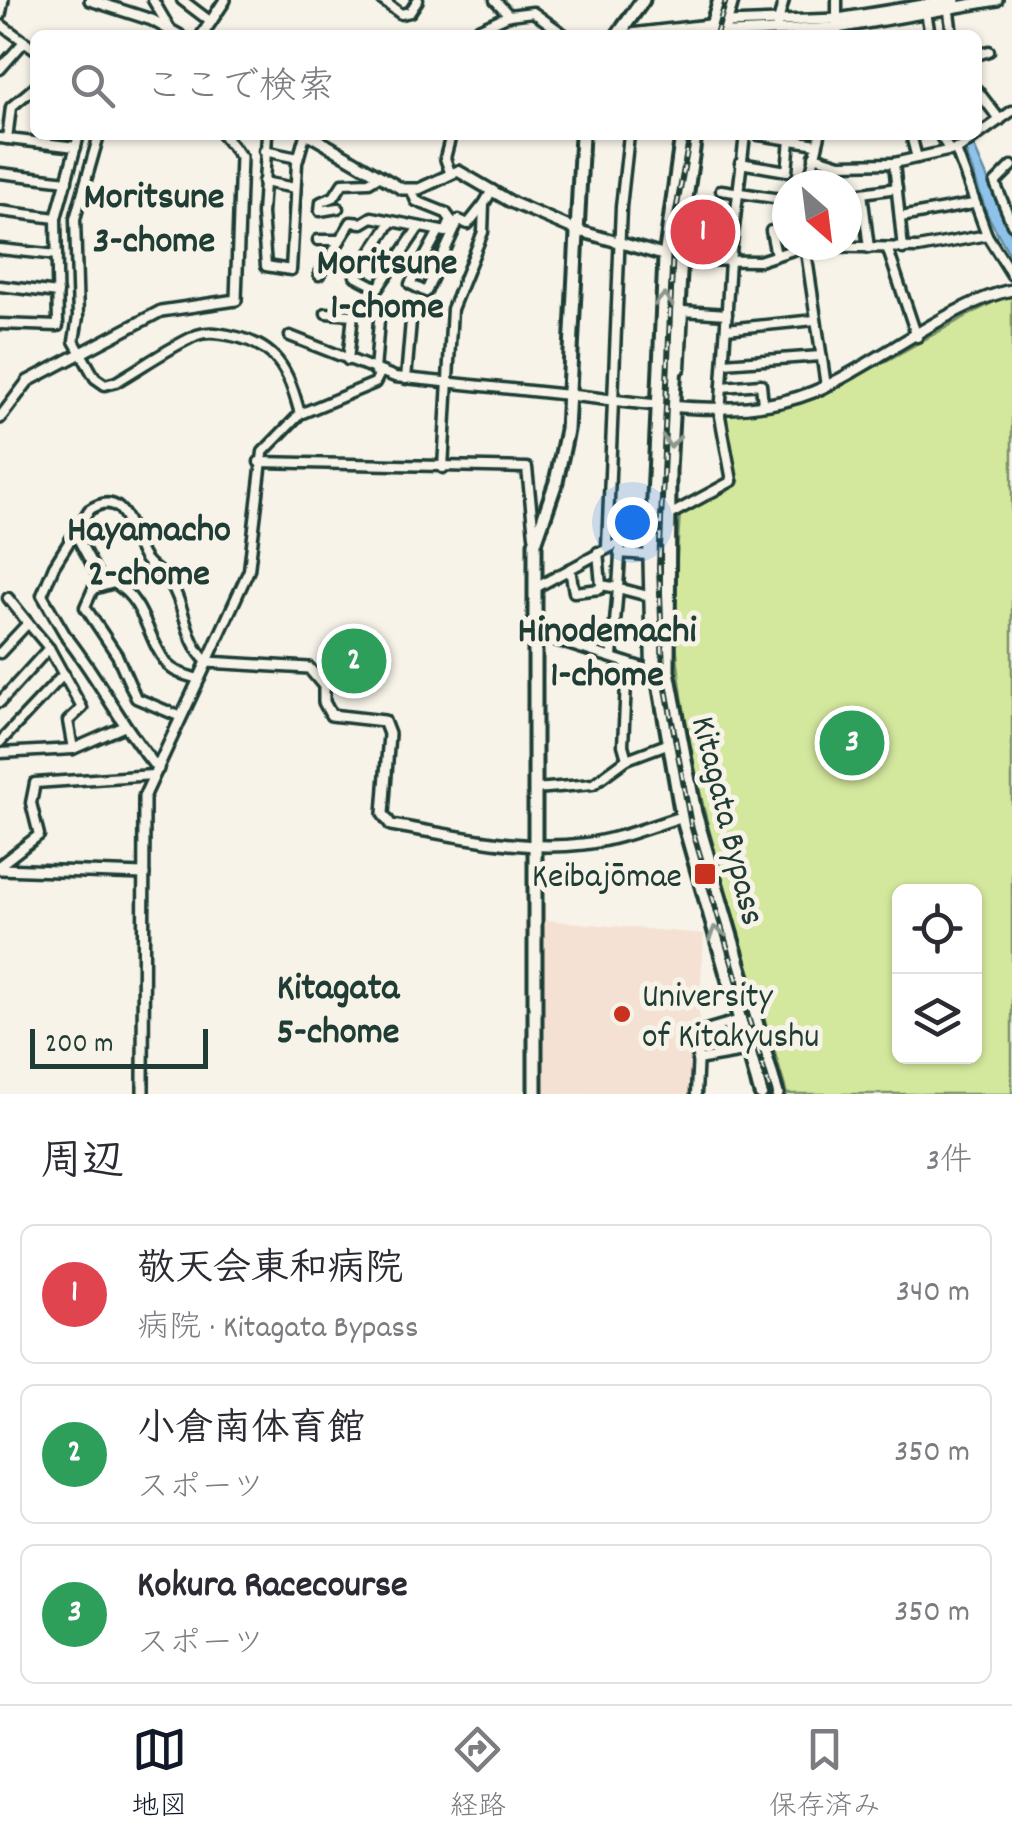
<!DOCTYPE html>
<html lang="ja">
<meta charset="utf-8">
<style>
body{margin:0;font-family:Dekko,"Klee One",sans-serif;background:#f7f7f7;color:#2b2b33}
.controls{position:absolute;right:30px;bottom:30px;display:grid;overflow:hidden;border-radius:15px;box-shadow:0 2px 8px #0004}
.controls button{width:90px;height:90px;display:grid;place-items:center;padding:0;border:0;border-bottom:2px solid #e1e1e2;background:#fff;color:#2b2b33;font:50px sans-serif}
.compass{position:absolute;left:772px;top:170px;width:90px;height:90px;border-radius:50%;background:#fff;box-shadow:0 2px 8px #0004;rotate:152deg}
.scale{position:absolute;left:30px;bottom:25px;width:178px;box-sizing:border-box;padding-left:10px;border:5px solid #1f3d34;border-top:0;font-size:28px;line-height:35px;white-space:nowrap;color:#1f3d34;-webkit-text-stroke:8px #f7f3e8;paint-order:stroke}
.you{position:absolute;left:632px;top:522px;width:35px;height:35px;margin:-25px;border:8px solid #fff;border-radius:50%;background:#1a73e8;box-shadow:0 0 0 15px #1a73e833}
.badge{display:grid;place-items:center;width:65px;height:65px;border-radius:50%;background:#111827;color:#fff;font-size:32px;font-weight:700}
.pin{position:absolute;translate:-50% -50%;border:5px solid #fff;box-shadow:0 2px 10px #0006}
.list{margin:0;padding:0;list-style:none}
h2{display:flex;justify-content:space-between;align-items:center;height:130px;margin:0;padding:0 40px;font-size:42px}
h2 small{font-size:32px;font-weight:400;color:#7c7c81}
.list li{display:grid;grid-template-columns:65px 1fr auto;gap:30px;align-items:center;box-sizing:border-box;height:140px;margin:0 20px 20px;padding:0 20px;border:2px solid #e1e1e2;border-radius:15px}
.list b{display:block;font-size:38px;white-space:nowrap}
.list p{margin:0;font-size:32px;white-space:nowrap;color:#7c7c81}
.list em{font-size:32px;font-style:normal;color:#7c7c81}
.icon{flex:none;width:55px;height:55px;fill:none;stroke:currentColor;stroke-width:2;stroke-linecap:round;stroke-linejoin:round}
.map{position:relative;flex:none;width:1012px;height:1094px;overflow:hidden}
.search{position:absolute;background:#fff;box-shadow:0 2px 8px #0004;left:30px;right:30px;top:30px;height:110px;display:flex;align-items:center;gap:25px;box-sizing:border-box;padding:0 35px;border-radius:15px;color:#7c7c81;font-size:38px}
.sheet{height:610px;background:#fff}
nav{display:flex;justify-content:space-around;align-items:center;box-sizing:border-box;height:140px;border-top:2px solid #e1e1e2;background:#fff;font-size:28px;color:#7c7c81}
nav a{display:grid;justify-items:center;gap:5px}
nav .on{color:#111827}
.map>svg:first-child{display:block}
.built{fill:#f4e1d3}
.green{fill:#d4e89d;stroke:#7a9268;stroke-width:2.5;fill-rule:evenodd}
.water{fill:#8ec2eb;stroke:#628da2;stroke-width:2.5}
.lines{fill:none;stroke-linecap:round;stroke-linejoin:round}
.minor-casing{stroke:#1f3d34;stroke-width:15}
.tertiary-casing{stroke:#1f3d34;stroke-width:16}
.trunk-casing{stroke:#1f3d34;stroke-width:19}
.minor{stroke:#f7f3e8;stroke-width:8}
.tertiary{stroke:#f7f3e8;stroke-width:9}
.trunk{stroke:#f7f3e8;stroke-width:11}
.rail-casing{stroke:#1f3d34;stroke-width:6}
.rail{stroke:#f7f3e8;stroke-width:2.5;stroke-dasharray:8;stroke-linecap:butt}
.oneway{stroke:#8b988e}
.poi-dot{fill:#c8321e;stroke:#f7f3e8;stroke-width:4}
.labels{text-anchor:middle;stroke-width:10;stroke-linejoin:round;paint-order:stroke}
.street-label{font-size:35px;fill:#1f3d34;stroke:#f7f3e8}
.poi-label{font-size:35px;fill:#1f3d34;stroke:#f7f3e8;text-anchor:end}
.neighbourhood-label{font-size:38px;font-weight:bold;fill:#1f3d34;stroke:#f7f3e8}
</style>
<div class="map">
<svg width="1012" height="1094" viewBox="0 0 1012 1094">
<rect width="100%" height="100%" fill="#f7f3e8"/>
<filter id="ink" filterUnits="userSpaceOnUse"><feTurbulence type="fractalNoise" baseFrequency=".01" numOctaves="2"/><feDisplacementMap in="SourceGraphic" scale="20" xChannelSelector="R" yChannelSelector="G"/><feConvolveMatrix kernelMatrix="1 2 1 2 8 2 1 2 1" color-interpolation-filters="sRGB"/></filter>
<g filter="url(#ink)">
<path class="built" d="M544,920L704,934L694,1094H545Z"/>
<path class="green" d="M1004,297H1012V1094H787C743,941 684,786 675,626C673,588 678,549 680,511L739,481L729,462L726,414C831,408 911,341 1004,297ZM900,892H974V1056H900Z"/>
<path class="water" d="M960,135H969L1012,235V259L987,214Z"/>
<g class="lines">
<g class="minor-casing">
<g id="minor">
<path d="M153,0L170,29"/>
<path d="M182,0L211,22"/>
<path d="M382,0L401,14L410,12L418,0"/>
<path d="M495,0L509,15"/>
<path d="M948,4L952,35"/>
<path d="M926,12L930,35"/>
<path d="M0,24L35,49"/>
<path d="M777,25L784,0"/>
<path d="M475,35L476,30L509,15L533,12L565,35"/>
<path d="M837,35V0"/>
<path d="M977,55L989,51"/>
<path d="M0,69L22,44"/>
<path d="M977,90L1000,120"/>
<path d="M99,135L75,219L78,317L74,341L95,378L105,385L116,382C142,367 170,347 197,335C207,331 218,333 228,335C277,344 288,369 300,414"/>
<path d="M267,135L262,214L266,266L291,270L297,163L305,135"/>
<path d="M759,135L817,144"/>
<path d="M911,135L917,158"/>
<path d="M940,135L950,151"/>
<path d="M0,138L76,147"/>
<path d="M7,139L11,107L35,87"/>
<path d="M956,150L987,235L1012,275"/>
<path d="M264,151L298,158"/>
<path d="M814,156L840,164L894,163L903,249"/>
<path d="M740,163L787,171L790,140"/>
<path d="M894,163L960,148L1012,111"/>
<path d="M1012,166L995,183L1012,224"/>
<path d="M450,172L445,158L451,135"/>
<path d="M0,173L67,181"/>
<path d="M263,182L295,188"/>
<path d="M808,185L820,135"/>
<path d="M721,190L787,200"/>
<path d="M338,208L320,211L321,202L334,197L343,183L369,182L379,176"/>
<path d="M0,211L56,218"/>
<path d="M901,217L973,204"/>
<path d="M391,222L355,276L378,288L419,227"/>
<path d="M439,231L410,284L426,292L459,220L468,224L484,204"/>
<path d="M771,231L776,255"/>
<path d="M318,240H340"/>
<path d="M805,245L826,386"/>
<path d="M869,248L862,193L897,188"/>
<path d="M0,249L57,255"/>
<path d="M888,250L917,337"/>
<path d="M680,260L759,261L805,246L918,248L987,235"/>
<path d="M319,275L351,222L362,223L372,217L446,232L451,220L446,213L416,201L412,191"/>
<path d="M0,286L58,293"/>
<path d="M326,313L353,315L348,360"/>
<path d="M0,324L58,326L56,218L79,135"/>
<path d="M726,329L815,320"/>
<path d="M290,336L395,377L569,395"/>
<path d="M724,363L821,356"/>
<path d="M375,371L379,320"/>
<path d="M676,371L680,368L683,311L727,314"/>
<path d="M406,379L412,309"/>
<path d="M722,387L761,384L763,404"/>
<path d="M259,462L527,468L534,535"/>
<path d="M443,468L452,309L483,232L484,204L492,190"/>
<path d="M75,533L103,585"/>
<path d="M648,537L651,671"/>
<path d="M621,539L618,588L648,596"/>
<path d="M607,547L621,207L629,135"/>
<path d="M598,552L601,585L618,588L612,657"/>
<path d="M619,553L648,555"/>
<path d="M570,569L574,592L600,589L601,585"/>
<path d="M537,587L732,481L720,416L730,261L745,135"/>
<path d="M8,598L28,623"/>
<path d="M536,634L653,671"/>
<path d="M67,638L42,595L54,566L89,510C126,486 130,534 143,556C149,568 164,573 171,584C187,610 184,639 207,662L249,570L263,452L300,414L375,383L380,373"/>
<path d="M0,653L28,623L49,648L82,708L68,721L73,749"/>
<path d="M0,702L49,648"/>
<path d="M181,717L136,698L117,655L85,607L93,589L114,583C147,602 146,639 168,665C174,673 189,676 198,679"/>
<path d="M0,742L64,674"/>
<path d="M0,753L73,749L123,727"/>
<path d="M627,759L623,745L627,663"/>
<path d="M536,789L593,784L627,759L667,744"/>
<path d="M0,865L39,835L31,803L35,783L153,775"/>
<path d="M697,1060L749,1051"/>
<path d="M696,1094L699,1032L740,1020"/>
</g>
</g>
<g class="tertiary-casing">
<g id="tertiary">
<path d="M90,0L152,20L179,35"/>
<path d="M0,15L3,0"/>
<path d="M202,35L225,0"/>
<path d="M622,35L726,23L838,19L955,0"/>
<path d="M687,35L837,28L997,0"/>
<path d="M310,135L402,189H419L458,171L513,203L576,230L680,260"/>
<path d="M569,395C646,403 739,422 813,392C873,367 954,301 1012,290"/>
<path d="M0,418L28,381L161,311L236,300L241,157L223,135"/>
<path d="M67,638C100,680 122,727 158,769"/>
<path d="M0,869L144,874"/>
<path d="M143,1094L144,797L207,662L309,668L324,686V702L331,715L384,721L389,734L383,814L391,825C454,835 520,852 583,844C619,840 653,825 687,815"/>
</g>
</g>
<g class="trunk-casing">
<g id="trunk">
<path d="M618,35L643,0"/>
<path d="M709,35L720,0"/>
<path d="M722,35L732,0"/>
<path d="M682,135L665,258L653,520L657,671L682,816L761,1094"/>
<path d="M695,135L683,220L669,471L668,671L695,813L777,1094"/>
<path d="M535,1094V543L556,482L567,430L582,135"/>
</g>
</g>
<use href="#minor" class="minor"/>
<use href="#tertiary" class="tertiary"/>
<use href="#trunk" class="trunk"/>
<g class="rail-casing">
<g id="rail">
<path d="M716,35L726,0"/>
<path d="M690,135L674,222L659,567L663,672L691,825L771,1094"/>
</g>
</g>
<use href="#rail" class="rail"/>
</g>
<defs><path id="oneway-chevron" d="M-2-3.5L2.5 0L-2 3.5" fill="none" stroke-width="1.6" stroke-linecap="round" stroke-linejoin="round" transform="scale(2.5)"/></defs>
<g class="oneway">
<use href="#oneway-chevron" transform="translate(664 300) rotate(-88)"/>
<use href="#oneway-chevron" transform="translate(671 441) rotate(95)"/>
<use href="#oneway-chevron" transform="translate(716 933) rotate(-106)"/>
</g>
</g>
<g class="poi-dot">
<rect x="693" y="862" width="24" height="24" rx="5"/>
<circle cx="622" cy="1014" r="10"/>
</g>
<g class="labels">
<g class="street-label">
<text transform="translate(730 820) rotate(76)" y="12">Kitagata Bypass</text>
</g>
<g class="poi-label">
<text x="682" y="886">Keibajōmae</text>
<text x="642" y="1006" text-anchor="start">University<tspan x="642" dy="40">of Kitakyushu</tspan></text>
</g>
<g class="neighbourhood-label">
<text x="154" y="207">Moritsune<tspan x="154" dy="44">3-chome</tspan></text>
<text x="387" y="273">Moritsune<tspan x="387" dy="44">1-chome</tspan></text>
<text x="149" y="540">Hayamacho<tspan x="149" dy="44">2-chome</tspan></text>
<text x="607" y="641">Hinodemachi<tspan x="607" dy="44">1-chome</tspan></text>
<text x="338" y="998">Kitagata<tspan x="338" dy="44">5-chome</tspan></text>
</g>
</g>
</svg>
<div class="controls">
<button><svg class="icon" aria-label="locate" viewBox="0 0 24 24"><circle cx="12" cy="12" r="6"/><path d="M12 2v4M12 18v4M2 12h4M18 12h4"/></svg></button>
<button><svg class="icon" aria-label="layers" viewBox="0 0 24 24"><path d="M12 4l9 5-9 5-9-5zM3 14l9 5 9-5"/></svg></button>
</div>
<svg class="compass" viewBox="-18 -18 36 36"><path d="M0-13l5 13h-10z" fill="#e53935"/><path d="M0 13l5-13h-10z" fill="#7c7c81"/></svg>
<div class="scale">200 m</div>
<div class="you"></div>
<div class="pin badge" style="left:703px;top:232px;background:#e0444e">1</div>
<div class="pin badge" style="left:354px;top:661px;background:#2e9e5b">2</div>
<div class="pin badge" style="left:852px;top:743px;background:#2e9e5b">3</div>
<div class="search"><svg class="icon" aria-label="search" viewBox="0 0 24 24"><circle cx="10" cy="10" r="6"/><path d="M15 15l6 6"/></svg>ここで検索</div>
</div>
<section class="sheet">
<h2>周辺<small>3件</small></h2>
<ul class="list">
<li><span class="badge" style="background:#e0444e">1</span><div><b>敬天会東和病院</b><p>病院 · Kitagata Bypass</p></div><em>340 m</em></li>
<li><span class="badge" style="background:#2e9e5b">2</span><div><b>小倉南体育館</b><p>スポーツ</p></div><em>350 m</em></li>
<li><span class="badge" style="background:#2e9e5b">3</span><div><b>Kokura Racecourse</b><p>スポーツ</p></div><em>350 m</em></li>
</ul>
</section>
<nav>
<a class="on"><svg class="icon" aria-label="map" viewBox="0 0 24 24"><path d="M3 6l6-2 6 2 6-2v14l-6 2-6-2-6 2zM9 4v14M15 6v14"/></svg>地図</a>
<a><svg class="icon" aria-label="directions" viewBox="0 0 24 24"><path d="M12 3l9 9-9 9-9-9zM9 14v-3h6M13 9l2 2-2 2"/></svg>経路</a>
<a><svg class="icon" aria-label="saved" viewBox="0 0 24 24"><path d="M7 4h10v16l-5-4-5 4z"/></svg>保存済み</a>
</nav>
